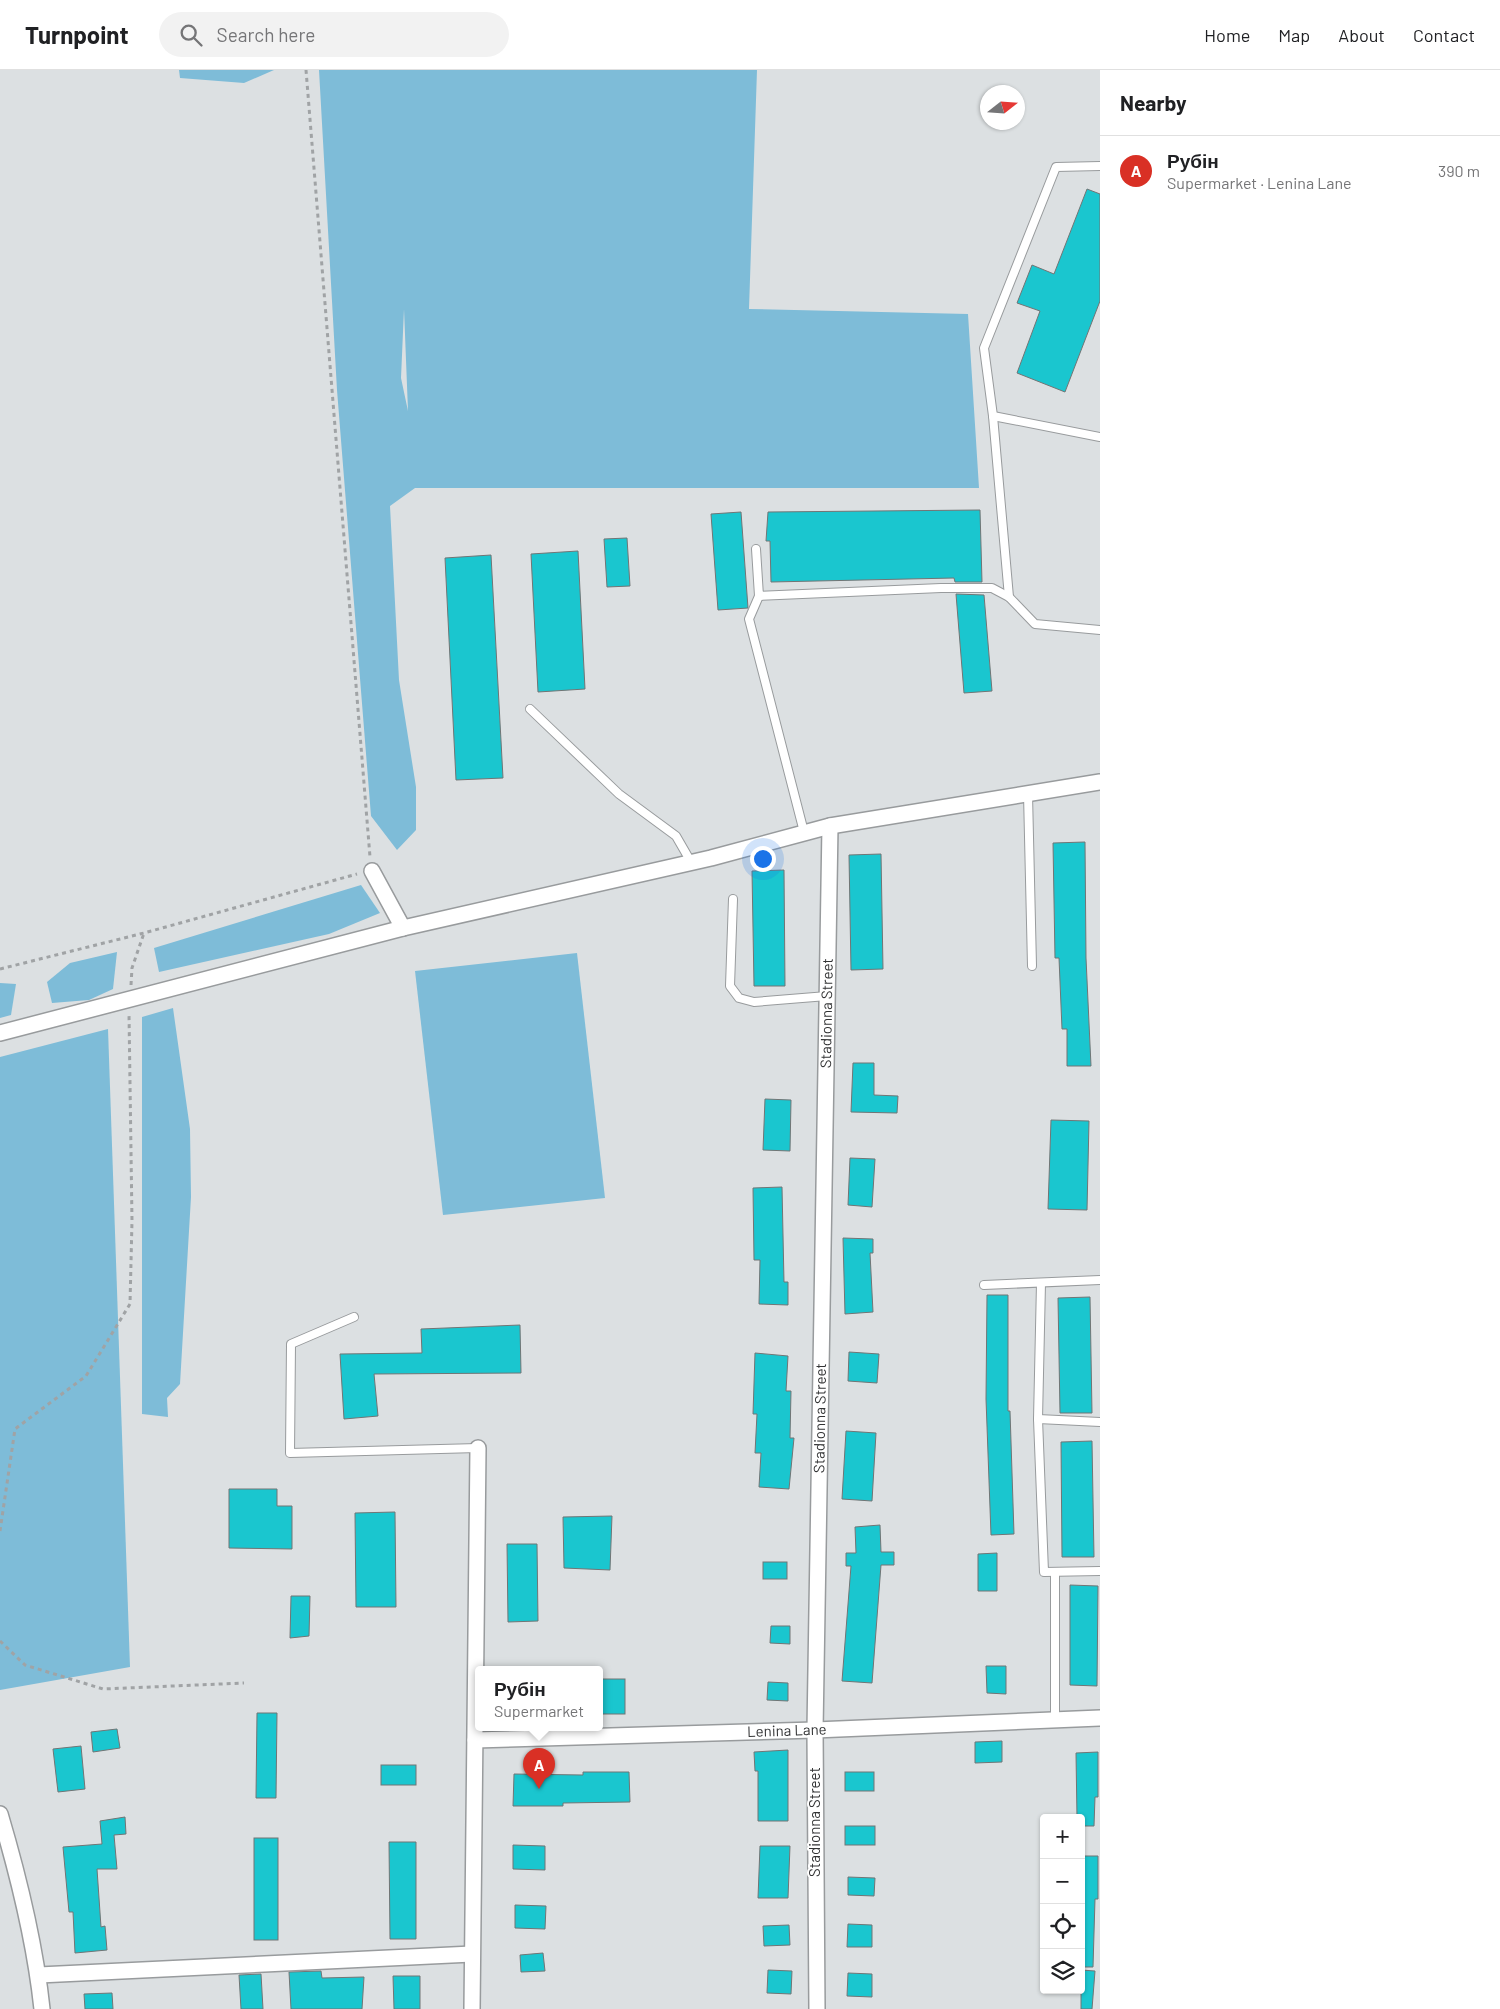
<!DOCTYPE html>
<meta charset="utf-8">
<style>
body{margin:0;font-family:Barlow,sans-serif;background:#f2f2f2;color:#202124}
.controls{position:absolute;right:15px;bottom:15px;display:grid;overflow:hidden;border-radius:5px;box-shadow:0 1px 4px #0004}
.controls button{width:45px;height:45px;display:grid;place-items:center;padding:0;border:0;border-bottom:1px solid #e0e0e0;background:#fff;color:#202124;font:25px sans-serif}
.compass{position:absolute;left:980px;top:15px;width:45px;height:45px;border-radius:50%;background:#fff;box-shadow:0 1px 4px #0004;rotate:73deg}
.you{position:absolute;left:762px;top:788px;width:18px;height:18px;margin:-12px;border:4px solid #fff;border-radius:50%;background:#1a73e8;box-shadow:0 0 0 8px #1a73e833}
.badge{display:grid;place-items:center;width:32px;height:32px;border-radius:50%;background:#d93025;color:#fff;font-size:16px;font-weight:700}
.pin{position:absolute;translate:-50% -41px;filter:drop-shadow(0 1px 2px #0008)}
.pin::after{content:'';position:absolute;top:26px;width:18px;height:15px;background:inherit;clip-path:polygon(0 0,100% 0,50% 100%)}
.popup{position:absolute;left:475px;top:1596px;width:128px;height:65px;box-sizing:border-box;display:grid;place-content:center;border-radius:5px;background:#fff;filter:drop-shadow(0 1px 4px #0005);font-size:16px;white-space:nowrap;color:#757577}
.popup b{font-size:19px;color:#202124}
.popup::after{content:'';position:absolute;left:50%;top:100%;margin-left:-10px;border:10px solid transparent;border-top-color:#fff}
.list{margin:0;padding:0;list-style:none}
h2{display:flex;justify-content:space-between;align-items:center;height:65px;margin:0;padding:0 20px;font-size:21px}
h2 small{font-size:16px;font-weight:400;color:#757577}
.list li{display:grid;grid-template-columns:32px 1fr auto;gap:15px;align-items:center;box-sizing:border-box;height:70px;padding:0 20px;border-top:1px solid #e0e0e0}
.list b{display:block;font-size:19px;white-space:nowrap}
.list p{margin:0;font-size:16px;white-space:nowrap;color:#757577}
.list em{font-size:16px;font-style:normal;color:#757577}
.icon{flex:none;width:28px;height:28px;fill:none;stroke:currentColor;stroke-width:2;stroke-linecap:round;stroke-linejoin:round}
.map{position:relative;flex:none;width:1100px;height:1939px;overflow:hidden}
header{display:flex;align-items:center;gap:30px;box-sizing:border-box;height:70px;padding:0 25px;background:#fff;border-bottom:1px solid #e0e0e0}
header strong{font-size:24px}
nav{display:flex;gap:28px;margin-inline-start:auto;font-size:18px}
.search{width:350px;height:45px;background:#f2f2f2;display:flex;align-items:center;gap:12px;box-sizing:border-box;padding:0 18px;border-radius:28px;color:#757577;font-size:19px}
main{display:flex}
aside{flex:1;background:#fff}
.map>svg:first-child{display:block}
.green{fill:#7ebcd8;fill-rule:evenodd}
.building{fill:#1ac6cf;stroke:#717575}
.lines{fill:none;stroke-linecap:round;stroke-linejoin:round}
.service-casing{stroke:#989b9d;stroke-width:10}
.minor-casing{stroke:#989b9d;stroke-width:18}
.path{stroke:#a0a3a5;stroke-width:3;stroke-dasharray:4 4;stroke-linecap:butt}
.service{stroke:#fff;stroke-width:8}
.minor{stroke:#fff;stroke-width:15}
.labels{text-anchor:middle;stroke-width:4;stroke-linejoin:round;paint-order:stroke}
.street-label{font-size:15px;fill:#323334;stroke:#fff}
</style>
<header>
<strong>Turnpoint</strong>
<div class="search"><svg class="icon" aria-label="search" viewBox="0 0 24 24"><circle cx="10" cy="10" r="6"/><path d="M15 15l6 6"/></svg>Search here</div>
<nav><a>Home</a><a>Map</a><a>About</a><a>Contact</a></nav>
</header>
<main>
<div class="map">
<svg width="1100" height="1939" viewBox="0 0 1100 1939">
<rect width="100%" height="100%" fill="#dce0e2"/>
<g class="green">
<path d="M179,0H274L244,13L180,8Z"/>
<path d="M319,0H757L749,239L968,244L979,418H415L390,436L399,610L416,717V760L397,780L371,746L337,320ZM404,239L408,341L401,308Z"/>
<path d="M361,815L380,843L329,864L159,902L154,878Z"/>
<path d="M117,882L113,919L89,930L52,933L47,912L70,893Z"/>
<path d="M577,883L605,1128L443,1145L415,901Z"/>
<path d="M0,913L16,914L11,945L0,948Z"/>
<path d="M173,938L190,1059L191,1127L180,1314L167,1328L168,1347L142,1344V947Z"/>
<path d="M108,959L130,1597L0,1620V987Z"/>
</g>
<g class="building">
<path d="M1087,119L1100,124V231L1065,322L1017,303L1040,241L1017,233L1032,195L1054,204Z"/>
<path d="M980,440L982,512H955L954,508L771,512L770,471H766L768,442Z"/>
<path d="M741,442L748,538L718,540L711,444Z"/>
<path d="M627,468L630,516L607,517L604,469Z"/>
<path d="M578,481L585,619L538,622L531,484Z"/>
<path d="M491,485L503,708L456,710L445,488Z"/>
<path d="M956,524L984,525L992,621L964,623Z"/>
<path d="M1085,772L1086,888L1091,996H1067V959H1062L1059,888H1055L1053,773Z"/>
<path d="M881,784L883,899L851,900L849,785Z"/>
<path d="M784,800L785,916H754L752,801Z"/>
<path d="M853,993H874V1025L898,1026L897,1043L851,1042Z"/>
<path d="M765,1029L791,1030L790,1081L763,1080Z"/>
<path d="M1051,1050L1089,1051L1087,1140L1048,1139Z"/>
<path d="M850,1088L875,1089L872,1137L848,1135Z"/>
<path d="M782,1117L784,1212H788V1235L759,1234L760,1190H754L753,1118Z"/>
<path d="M843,1168L873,1169V1183H870L873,1242L845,1244Z"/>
<path d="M987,1225H1008V1341H1010L1014,1464L991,1465L986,1329Z"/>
<path d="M1090,1227L1092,1343H1060L1058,1228Z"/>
<path d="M520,1255L521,1303L374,1304L378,1346L344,1349L340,1284L422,1283L421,1259Z"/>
<path d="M849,1282L879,1284L877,1313L848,1311Z"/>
<path d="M755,1283L788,1286L786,1321H791L790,1368H794L789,1419L759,1417L761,1383H755L757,1344H753Z"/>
<path d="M846,1361L876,1363L872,1431L842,1429Z"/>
<path d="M1092,1371L1094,1487H1062L1061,1372Z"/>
<path d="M229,1419H277V1436H292V1479L229,1478Z"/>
<path d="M395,1442L396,1537H356L355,1443Z"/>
<path d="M612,1446L610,1500L564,1498L563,1447Z"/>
<path d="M880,1455L881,1482H894V1495H881L872,1613L842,1611L851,1496H846V1483H856L855,1457Z"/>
<path d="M507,1474H537L538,1551L508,1552Z"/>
<path d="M997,1483V1521H978V1484Z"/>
<rect x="763" y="1492" width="24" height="17"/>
<path d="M1070,1515L1098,1516L1097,1616L1070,1615Z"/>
<path d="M291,1526H310L309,1566L290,1568Z"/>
<path d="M771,1556H790V1574L770,1573Z"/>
<path d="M986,1596H1006V1624L987,1623Z"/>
<rect x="599" y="1609" width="26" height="35"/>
<path d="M768,1612L788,1613V1631L767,1630Z"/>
<path d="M257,1643H277L276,1728H256Z"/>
<path d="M117,1659L120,1678L93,1682L91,1662Z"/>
<path d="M1002,1671V1692L975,1693V1672Z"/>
<path d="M81,1676L85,1719L58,1722L53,1679Z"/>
<path d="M788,1680V1751H758V1701H755L754,1682Z"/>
<path d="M1098,1682V1727H1095L1094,1756H1081V1748H1077L1076,1683Z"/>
<rect x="381" y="1695" width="35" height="20"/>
<path d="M583,1702H629L630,1732L563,1733V1736H513L514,1704L583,1705Z"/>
<rect x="845" y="1702" width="29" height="19"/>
<path d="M125,1747L126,1764L114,1765L117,1799H97L101,1857L105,1856L107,1880L75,1883L73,1842H69L63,1777L102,1774L100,1751Z"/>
<rect x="845" y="1756" width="30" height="19"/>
<rect x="254" y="1768" width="24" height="102"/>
<path d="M389,1772H416V1869H390Z"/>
<path d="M513,1775L545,1776V1800L513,1799Z"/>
<path d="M760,1776H790L788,1828H758Z"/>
<path d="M1081,1786H1098V1829H1095L1093,1897H1081Z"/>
<path d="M848,1807L875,1808L874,1826L848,1825Z"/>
<path d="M515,1835L546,1836L545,1859L515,1858Z"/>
<path d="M848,1854L872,1855V1877H847Z"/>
<path d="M789,1855L790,1875L764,1876L763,1856Z"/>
<path d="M543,1883L545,1901L521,1902L520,1885Z"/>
<path d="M768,1900L792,1901L791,1924L767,1923Z"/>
<path d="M1081,1900L1095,1901L1092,1939H1081Z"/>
<path d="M321,1901L322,1908L364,1907L362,1939H291L289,1902Z"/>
<path d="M848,1903L872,1904V1927L847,1926Z"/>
<path d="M261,1904L263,1939H241L239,1905Z"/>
<path d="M393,1906H420V1939H394Z"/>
<path d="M112,1923L113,1939H85L84,1924Z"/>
</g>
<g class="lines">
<g class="service-casing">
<g id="service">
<path d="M993,346L1100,367"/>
<path d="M756,479L759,526L941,518H992L1009,527L1035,554L1100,560"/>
<path d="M759,526L749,549L804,762"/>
<path d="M1009,527L993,346L984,278L1056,97L1100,96"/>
<path d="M530,639L619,724L676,766L691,792"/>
<path d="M1028,724L1032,896"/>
<path d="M733,829L730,916L739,928L754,932L827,926"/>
<path d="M1041,1213L1038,1349L1044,1502L1100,1501"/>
<path d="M984,1215L1100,1210"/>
<path d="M354,1247L291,1274L290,1383L478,1378"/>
<path d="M1038,1349L1100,1352"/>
<path d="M1055,1650V1502"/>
</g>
</g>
<g class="minor-casing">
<g id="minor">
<path d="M372,801L403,858"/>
<path d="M0,963L403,858L711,788L830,756L1100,712"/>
<path id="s1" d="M475,1670L815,1660L1100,1648"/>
<path d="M0,1744C19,1808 35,1873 42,1939"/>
<path d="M39,1905L472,1884"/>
<path d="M472,1939L478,1378"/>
<path id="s2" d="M817,1939L815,1660L830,756"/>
</g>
</g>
<g class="path">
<path d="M306,0L370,787"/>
<path d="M0,899L144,863L357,804"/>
<path d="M131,915L132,898L144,863"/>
<path d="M0,1461L15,1359L86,1306L130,1234L132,1151L129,944"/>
<path d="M0,1571L25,1595L103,1619L244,1613"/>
</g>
<use href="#service" class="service"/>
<use href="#minor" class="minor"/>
</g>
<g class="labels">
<g class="street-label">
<text dy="5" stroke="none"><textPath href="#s2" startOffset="996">Stadionna Street</textPath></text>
<text dy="5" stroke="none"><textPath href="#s2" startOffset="591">Stadionna Street</textPath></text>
<text dy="5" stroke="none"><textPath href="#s1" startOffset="312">Lenina Lane</textPath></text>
<text transform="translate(815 1752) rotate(-90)" y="5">Stadionna Street</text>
</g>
</g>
</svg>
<div class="controls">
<button>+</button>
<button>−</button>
<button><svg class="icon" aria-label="locate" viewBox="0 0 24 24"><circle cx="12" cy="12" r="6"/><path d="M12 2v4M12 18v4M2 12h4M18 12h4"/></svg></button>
<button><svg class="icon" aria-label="layers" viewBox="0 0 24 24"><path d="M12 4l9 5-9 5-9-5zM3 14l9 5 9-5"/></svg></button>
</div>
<svg class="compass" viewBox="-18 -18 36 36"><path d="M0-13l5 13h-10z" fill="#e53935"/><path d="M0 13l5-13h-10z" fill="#757577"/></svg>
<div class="you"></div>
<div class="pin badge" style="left:539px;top:1719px">A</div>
<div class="popup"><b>Рубін</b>Supermarket</div>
</div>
<aside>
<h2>Nearby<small></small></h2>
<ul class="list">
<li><span class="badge">A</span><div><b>Рубін</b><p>Supermarket · Lenina Lane</p></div><em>390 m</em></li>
</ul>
</aside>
</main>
